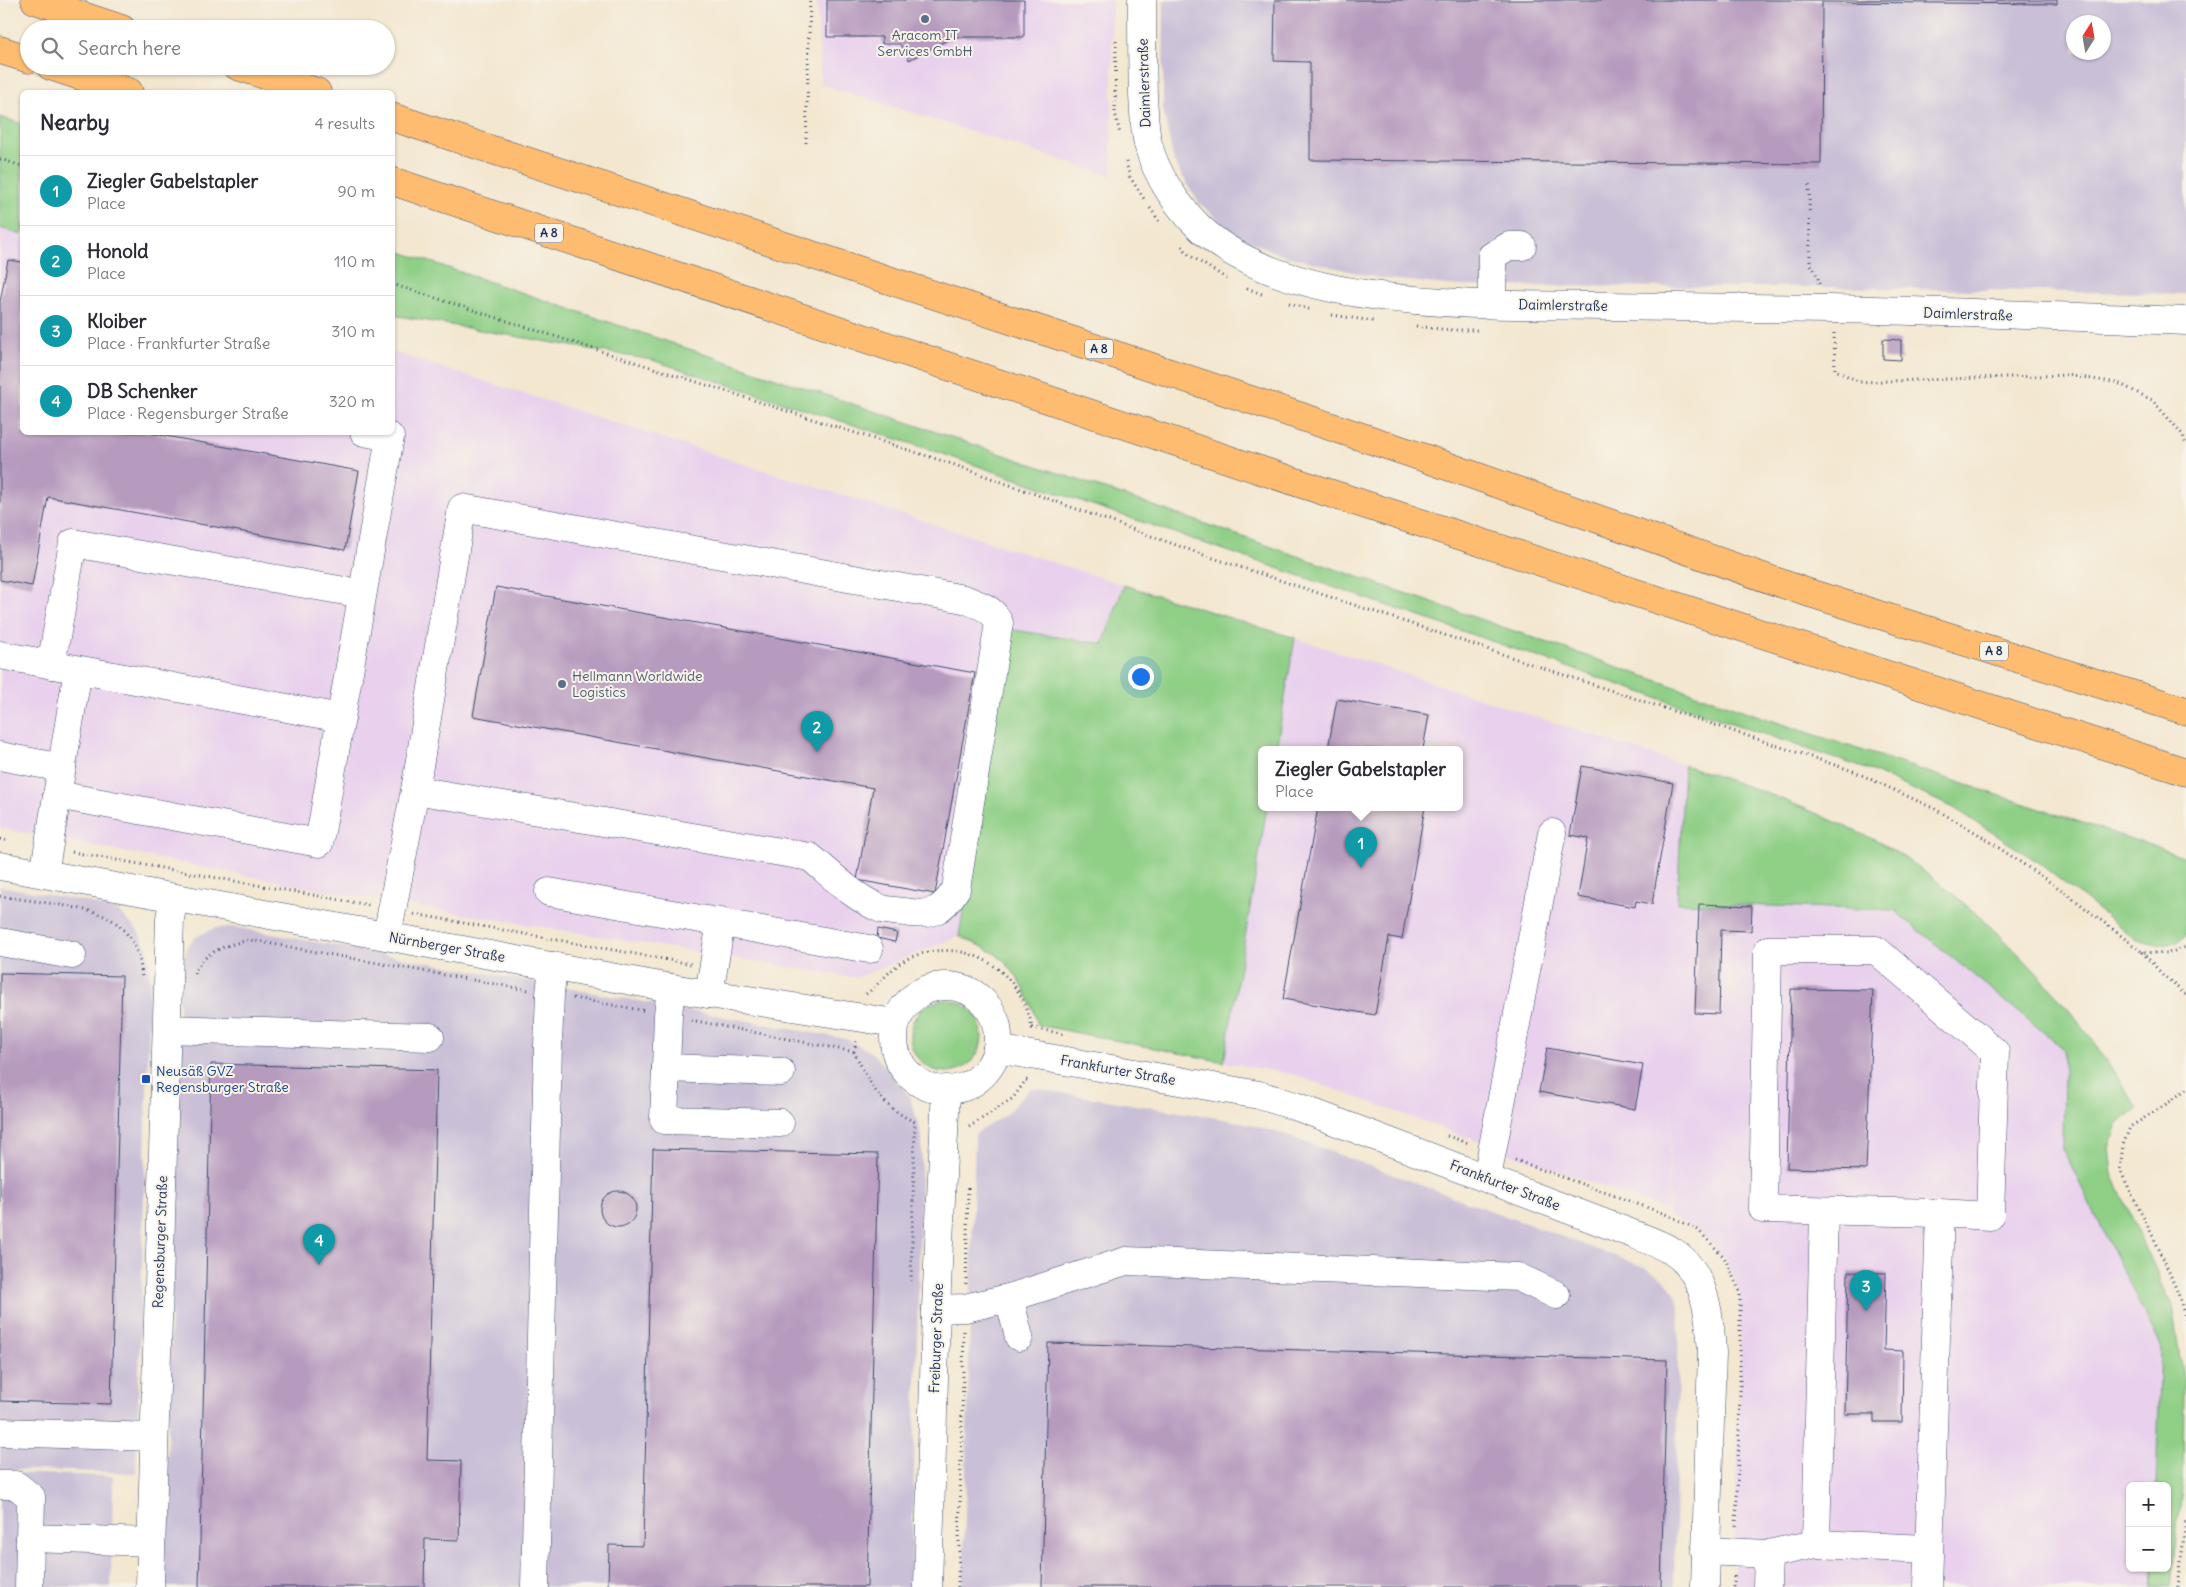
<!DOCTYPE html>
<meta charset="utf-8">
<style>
body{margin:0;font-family:Delius,sans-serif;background:#f2f2f3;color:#2b2b33}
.controls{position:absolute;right:15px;bottom:15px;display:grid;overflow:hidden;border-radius:8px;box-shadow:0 1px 4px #0004}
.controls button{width:45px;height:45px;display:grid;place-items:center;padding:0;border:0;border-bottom:1px solid #e1e1e2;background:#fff;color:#2b2b33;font:25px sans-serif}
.compass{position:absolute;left:2066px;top:15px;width:45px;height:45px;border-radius:50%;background:#fff;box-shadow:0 1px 4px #0004;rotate:11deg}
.you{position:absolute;left:1140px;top:676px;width:18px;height:18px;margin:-12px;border:4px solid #fff;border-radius:50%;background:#1a73e8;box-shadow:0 0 0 8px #1a73e833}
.badge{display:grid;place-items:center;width:32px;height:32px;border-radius:50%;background:#b45309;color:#fff;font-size:16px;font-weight:700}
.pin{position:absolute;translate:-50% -41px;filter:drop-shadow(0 1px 2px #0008)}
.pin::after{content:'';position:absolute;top:26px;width:18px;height:15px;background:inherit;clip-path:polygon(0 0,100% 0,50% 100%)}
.popup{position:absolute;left:1258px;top:746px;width:205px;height:65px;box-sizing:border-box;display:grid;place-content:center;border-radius:8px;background:#fff;filter:drop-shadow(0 1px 4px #0005);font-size:16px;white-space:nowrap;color:#7c7c81}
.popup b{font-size:19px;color:#2b2b33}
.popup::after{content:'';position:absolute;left:50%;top:100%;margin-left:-10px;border:10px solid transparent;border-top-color:#fff}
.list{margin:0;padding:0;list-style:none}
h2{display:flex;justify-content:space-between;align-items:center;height:65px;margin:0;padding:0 20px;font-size:21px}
h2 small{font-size:16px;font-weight:400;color:#7c7c81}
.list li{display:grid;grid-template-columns:32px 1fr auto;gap:15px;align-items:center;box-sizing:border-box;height:70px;padding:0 20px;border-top:1px solid #e1e1e2}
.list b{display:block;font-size:19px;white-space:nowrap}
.list p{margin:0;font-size:16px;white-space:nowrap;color:#7c7c81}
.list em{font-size:16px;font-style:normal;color:#7c7c81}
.icon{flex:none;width:28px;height:28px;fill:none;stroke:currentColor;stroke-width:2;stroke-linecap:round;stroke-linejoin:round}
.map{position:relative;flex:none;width:2186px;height:1587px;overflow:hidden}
.search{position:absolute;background:#fff;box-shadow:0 1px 4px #0004;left:20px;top:20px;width:375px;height:55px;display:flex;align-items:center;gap:12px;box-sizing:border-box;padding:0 18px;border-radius:28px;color:#7c7c81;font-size:19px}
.panel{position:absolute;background:#fff;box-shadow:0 1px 4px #0004;left:20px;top:90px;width:375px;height:345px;border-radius:8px}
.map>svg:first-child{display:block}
.built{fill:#e9d1ed}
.industrial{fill:#c9bfd7;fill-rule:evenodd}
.green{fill:#8fcf86;stroke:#557f72}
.building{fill:#b79bbf}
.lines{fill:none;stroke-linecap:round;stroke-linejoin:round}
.minor-casing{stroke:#3b4b6f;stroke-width:29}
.highway-casing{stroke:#3b4b6f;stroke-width:29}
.path{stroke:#3b4b6f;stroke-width:3;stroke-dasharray:1 4;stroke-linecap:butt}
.minor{stroke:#fff;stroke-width:28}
.highway{stroke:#fdbc70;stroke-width:28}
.service-dot{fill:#5c6f8a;stroke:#f7f3e8;stroke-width:2}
.transit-dot{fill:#1a4fb4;stroke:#f7f3e8;stroke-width:2}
.labels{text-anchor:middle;stroke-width:4;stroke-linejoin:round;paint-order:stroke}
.shield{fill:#f7f3e8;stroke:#5d6a87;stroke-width:1}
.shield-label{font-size:12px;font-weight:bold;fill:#1b2f5e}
.service-label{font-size:14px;fill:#4e5e75;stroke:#f7f3e8}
.street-label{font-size:14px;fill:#1b2f5e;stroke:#f7f3e8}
.transit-label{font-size:14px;fill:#164399;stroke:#f7f3e8;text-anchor:start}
</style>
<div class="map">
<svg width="2186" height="1587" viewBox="0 0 2186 1587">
<rect width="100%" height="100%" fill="#f7f3e8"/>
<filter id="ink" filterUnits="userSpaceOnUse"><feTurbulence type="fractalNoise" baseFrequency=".02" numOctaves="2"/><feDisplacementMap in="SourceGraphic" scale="10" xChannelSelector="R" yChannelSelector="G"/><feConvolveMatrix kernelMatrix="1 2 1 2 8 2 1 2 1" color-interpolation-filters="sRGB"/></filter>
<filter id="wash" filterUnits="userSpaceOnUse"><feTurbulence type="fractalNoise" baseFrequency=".0096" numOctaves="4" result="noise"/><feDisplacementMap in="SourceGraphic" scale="20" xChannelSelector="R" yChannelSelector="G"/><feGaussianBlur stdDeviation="1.12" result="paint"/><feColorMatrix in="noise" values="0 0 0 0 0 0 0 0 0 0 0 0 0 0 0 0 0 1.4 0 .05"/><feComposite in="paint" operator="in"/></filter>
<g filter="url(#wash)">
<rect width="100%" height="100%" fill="#f3e7d0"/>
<g class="built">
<path d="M817,0H1112V176L821,84Z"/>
<path d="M0,228L22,235V432H392L393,352L1124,585L1103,644L1008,629L959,936L856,978L359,897L0,828Z"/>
<path d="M1295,638L1684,765L1677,903L1894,910L2064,1049L2063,1150L2161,1347L2156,1486H2130V1568H2153L2152,1587H1733L1740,1393V1292L1724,1257L1698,1230L1668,1215L1672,1085L1667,1210L1295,1075L1224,1062L1267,807H1460V749H1276Z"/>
</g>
<g class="industrial">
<path d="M1164,0H2186V294L1821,287L1458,286L1379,278L1282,255L1237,235L1199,203L1174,162L1163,109ZM2074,22H2104V52H2074Z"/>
<path d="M0,886L88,902L119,912L138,931L148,950L150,984L136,1473L0,1469Z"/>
<path d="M233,927L846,1039L871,1052L891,1072L910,1098L922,1136L911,1587H164L180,963L187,948L196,937L215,928Z"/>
<path d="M1031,1088L1241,1122L1280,1133L1647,1268L1665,1280L1676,1294L1679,1306L1674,1587H963L975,1134L1005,1115Z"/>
<path d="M0,1473L113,1476L111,1587H0Z"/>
</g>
<g class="green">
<path d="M0,117L22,124V235L0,228Z"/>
<path d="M392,249L1064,475L1794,728L2186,857V936C2168,948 2155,946 2135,939L2035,860L1954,808L1872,771L934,451L652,360L393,315Z"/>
<path d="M1124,585L1295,638L1276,749H1262V807H1267L1224,1062L1038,1025C1031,1000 1017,969 994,953C983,946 970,942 959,936L1008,629L1103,644Z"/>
<path d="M1684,765C1740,783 1794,802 1846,827C1859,833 1872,838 1884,845C1957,889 2031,960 2083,1028C2103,1053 2120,1082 2138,1109L2117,1125L2109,1148L2112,1174L2172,1305L2184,1386L2183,1478L2172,1587H2152L2153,1568H2167V1486H2156L2161,1347L2063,1150L2064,1049L1894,910L1677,903Z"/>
<circle cx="946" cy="1036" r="36"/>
</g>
<g id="blocks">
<g class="building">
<path d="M827,0H1024V37H953L909,60L900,44H882V37H827Z"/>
<path d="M1275,0H2057V4L1822,2L1821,164L1310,160V62L1274,61Z"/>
<path d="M8,260L22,262V432H143L359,471L345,550L48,497L32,586L0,580V302Z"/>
<path d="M1883,339L1901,340V360L1883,359Z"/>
<path d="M496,587L975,673L935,894L857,880L873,788L473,716Z"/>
<path d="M1337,699L1429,715L1423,749H1328Z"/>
<path d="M1582,766L1673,783L1652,904L1636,901L1635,907L1578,897L1588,838L1570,835Z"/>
<path d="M1318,807H1425L1402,939L1389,937L1375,1015L1283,999Z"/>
<path d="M1699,904L1752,906L1751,931L1721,930L1719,1014L1695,1013Z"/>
<path d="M878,929L897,933L895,942L877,938Z"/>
<path d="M0,973L122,976L111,1404L0,1401Z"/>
<path d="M1791,989L1873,990L1866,1170L1787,1168Z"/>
<path d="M1547,1048L1643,1065L1635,1109L1539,1092Z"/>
<path d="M211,1064L437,1070L427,1460L461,1461L459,1540L425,1539L424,1587H199Z"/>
<path d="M653,1149L878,1154L867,1587H608L609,1545L643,1546Z"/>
<circle cx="618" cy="1209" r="18"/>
<path d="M1848,1272L1886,1273L1884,1350L1903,1351L1902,1422H1874V1414H1845Z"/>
<path d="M1048,1343L1667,1360L1661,1587H1042Z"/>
</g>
</g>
</g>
<g filter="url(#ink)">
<use href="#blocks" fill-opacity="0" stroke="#3b4b6f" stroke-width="1"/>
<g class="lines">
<g class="minor-casing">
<g id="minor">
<path d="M1142,0C1142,31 1142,63 1143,94C1144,110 1144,128 1148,144C1156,175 1177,206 1200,228C1289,312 1489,304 1604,306C1679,307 1754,308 1829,309C1948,311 2067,317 2186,321"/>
<path d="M1492,304V256L1509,246H1522"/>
<path d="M0,655L341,718"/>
<path d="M51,665L73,543L362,594"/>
<path d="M0,756L62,768"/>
<path d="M57,795L319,843L390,437L364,432"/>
<path d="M0,866L671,988L895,1023"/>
<path d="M44,874L78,670"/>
<path d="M549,892L869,949"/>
<path d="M387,936L415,790L462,508L964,599C979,605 993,608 999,623L956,889C943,911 930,917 905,912C898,911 889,911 882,909C855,899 832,875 810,857L415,790"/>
<path d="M0,942L72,955"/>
<circle cx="946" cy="1038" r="52"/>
<path d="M671,988L668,1015L664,1120L780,1123"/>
<path d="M709,994L721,922"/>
<path d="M167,1029L430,1037"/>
<path d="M997,1049L1259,1095L1295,1106L1633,1234C1646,1239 1660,1244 1672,1251C1706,1272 1710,1317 1712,1353L1705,1587"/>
<path d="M666,1068L781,1072"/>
<path d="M1487,1178L1552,833"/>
<path d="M1009,1298L1019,1337"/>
<path d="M936,1309L965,1308L1009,1298L1126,1261L1518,1277L1556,1295"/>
<path d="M0,1432L154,1437"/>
<path d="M0,1485H16L31,1497L29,1587"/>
<path d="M30,1538L151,1542"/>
<path d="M1816,1544L1824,1211"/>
<path d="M1705,1551L1768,1554L1816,1544L1928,1549"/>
<path d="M150,1587L170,918L174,898"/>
<path d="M535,1587L548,1045L550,994L553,966"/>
<path d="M928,1587L936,1309L946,1089"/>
<path d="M1767,1587L1768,1554"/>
<path d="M1928,1587L1940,1213L1990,1216L1995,1052L1876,950H1768L1763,1209L1940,1213"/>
</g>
</g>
<g class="highway-casing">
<g id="highway">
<path d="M35,0L122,29"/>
<path d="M0,50L29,59"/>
<path d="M50,66L129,92"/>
<path d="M237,66L317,92"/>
<path d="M392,117L1050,333L1413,454L1803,591L2186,711"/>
<path d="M392,181L1323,491L2186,772"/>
</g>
</g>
<g class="path">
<path d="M1116,41L1115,112L1120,134"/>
<path d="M806,143L810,0"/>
<path d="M0,159L22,166"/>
<path d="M1126,162L1130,177L1144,199"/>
<path d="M1809,185L1810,262C1814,271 1819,276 1819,286"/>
<path d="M1150,208L1159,221"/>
<path d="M1182,246L1189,255L1229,280"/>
<path d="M392,284L952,464L1201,554L1853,771L1935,809L1980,835L2066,893L2142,952L2166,954L2186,947"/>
<path d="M1247,288L1264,295"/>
<path d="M1289,303L1312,310"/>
<path d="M1332,315L1373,321"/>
<path d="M1416,326L1449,330H1480"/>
<path d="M1834,333L1835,370L1860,382L2067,375L2118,383L2152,400L2183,435L2186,446"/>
<path d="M0,839L7,841"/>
<path d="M72,852L369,905"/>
<path d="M0,896C28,901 90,906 112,920C133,934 141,956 142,979"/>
<path d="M414,914L691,964"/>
<path d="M2142,952L2163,975L2186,995"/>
<path d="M194,974C202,952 228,944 250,940L528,990"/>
<path d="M866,994C883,982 893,963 914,956C970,936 1022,972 1032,1028L1065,1034"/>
<path d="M573,998L646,1011"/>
<path d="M691,1020L854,1052C872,1086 878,1105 915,1122L911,1281"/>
<path d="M854,1052L856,1041"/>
<path d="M2186,1089L2171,1101L2130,1127L2123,1145L2120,1170L2161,1253L2178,1293L2186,1320"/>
<path d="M969,1127L1013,1098L1026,1080L1029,1081"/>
<path d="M1447,1136L1469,1143"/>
<path d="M1515,1160L1668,1215L1698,1230L1724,1257L1740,1292V1393L1736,1529"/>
<path d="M966,1284L968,1188"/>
<path d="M958,1587L964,1330"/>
<path d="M1734,1587V1575"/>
<path d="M2178,1587L2186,1519"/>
</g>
<use href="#minor" class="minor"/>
<use href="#highway" class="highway"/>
</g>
</g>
<g class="service-dot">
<circle cx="925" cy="19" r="5"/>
<circle cx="562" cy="684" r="5"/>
</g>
<rect class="transit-dot" x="141" y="1074" width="10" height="10" rx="2.5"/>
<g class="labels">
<g class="shield">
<rect x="535" y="223.5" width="28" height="19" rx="4"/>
<rect x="1085" y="339.5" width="28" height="19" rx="4"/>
<rect x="1980" y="641.5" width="28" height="19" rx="4"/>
</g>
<g class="shield-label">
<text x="549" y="237">A 8</text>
<text x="1099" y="353">A 8</text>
<text x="1994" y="655">A 8</text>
</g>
<g class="service-label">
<text x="925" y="40">Aracom IT<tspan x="925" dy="16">Services GmbH</tspan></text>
<text x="572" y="681" text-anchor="start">Hellmann Worldwide<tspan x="572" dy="16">Logistics</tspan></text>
</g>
<g class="street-label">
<text transform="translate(1144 83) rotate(-92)" y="5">Daimlerstraße</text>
<text transform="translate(1563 305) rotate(1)" y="5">Daimlerstraße</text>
<text transform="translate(1968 314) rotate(2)" y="5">Daimlerstraße</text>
<text transform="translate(447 947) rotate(10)" y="5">Nürnberger Straße</text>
<text transform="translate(1118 1070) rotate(10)" y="5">Frankfurter Straße</text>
<text transform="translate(1505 1185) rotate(21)" y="5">Frankfurter Straße</text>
<text transform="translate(160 1242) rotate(-88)" y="5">Regensburger Straße</text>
<text transform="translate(936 1338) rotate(-88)" y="5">Freiburger Straße</text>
</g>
<g class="transit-label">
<text x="156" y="1076">Neusäß GVZ<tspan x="156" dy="16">Regensburger Straße</tspan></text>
</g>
</g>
</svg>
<div class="controls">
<button>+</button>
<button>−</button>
</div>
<svg class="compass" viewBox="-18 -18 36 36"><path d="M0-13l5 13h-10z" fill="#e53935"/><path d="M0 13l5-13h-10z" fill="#7c7c81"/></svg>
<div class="you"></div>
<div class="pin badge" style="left:1361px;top:868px;background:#0f9aa8">1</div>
<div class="popup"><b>Ziegler Gabelstapler</b>Place</div>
<div class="pin badge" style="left:817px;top:752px;background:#0f9aa8">2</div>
<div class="pin badge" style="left:1866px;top:1311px;background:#0f9aa8">3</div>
<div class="pin badge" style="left:319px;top:1265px;background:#0f9aa8">4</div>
<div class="search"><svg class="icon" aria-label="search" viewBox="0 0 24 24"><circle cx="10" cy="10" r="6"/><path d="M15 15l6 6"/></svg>Search here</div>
<section class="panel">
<h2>Nearby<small>4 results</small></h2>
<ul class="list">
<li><span class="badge" style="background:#0f9aa8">1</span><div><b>Ziegler Gabelstapler</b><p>Place</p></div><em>90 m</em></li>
<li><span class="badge" style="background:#0f9aa8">2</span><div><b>Honold</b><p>Place</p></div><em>110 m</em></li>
<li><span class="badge" style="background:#0f9aa8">3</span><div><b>Kloiber</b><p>Place · Frankfurter Straße</p></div><em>310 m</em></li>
<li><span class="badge" style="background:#0f9aa8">4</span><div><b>DB Schenker</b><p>Place · Regensburger Straße</p></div><em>320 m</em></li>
</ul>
</section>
</div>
